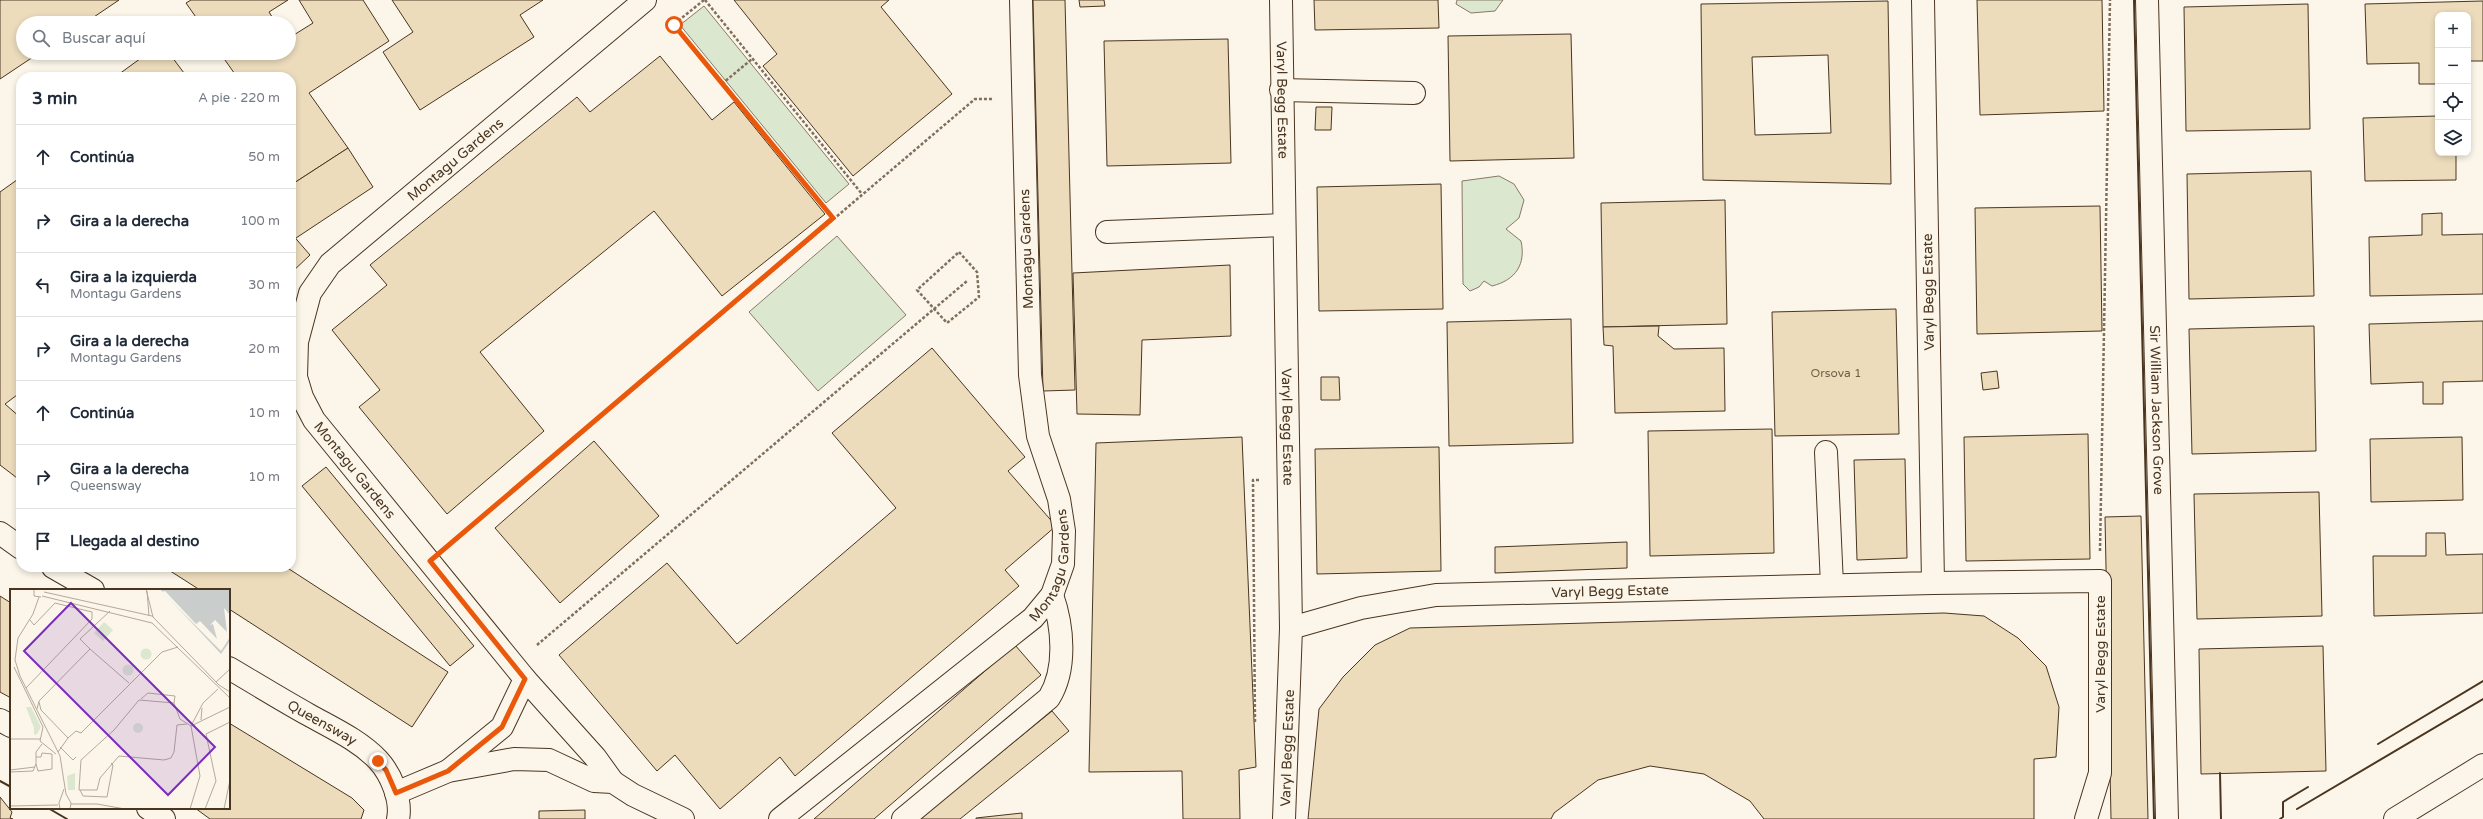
<!DOCTYPE html>
<html lang="es">
<meta charset="utf-8">
<style>
body{margin:0;font-family:"Varela Round",sans-serif;background:#f2f2f3;color:#1f2937}
.controls{position:absolute;right:12px;top:12px;display:grid;overflow:hidden;border-radius:8px;box-shadow:0 2px 6px #0003}
.controls button{width:36px;height:36px;display:grid;place-items:center;padding:0;border:0;border-bottom:1px solid #e0e1e3;background:#fff;color:#1f2937;font:20px sans-serif}
.stop{position:absolute;width:12px;height:12px;margin:-9px;border:3px solid #ea580c;border-radius:50%;background:#fff}
.stop.end{background:#ea580c;border-color:#fff;box-shadow:0 1px 4px #0008}
.list{margin:0;padding:0;list-style:none}
h2{display:flex;justify-content:space-between;align-items:center;height:52px;margin:0;padding:0 16px;font-size:17px}
h2 small{font-size:13px;font-weight:400;color:#747a83}
.list li{display:grid;grid-template-columns:26px 1fr auto;gap:12px;align-items:center;box-sizing:border-box;height:64px;padding:0 16px;border-top:1px solid #e0e1e3}
.list b{display:block;font-size:15px;white-space:nowrap}
.list p{margin:0;font-size:13px;white-space:nowrap;color:#747a83}
.list em{font-size:13px;font-style:normal;color:#747a83}
.icon{flex:none;width:22px;height:22px;fill:none;stroke:currentColor;stroke-width:2;stroke-linecap:round;stroke-linejoin:round}
.map{position:relative;flex:none;width:2483px;height:819px;overflow:hidden}
.search{position:absolute;background:#fff;box-shadow:0 2px 6px #0003;left:16px;top:16px;width:280px;height:44px;display:flex;align-items:center;gap:10px;box-sizing:border-box;padding:0 14px;border-radius:22px;color:#747a83;font-size:15px}
.panel{position:absolute;background:#fff;box-shadow:0 2px 6px #0003;left:16px;top:72px;width:280px;height:500px;border-radius:16px}
.map>svg:first-child{display:block}
.green{fill:#dce7d0;stroke:#887966}
.building{fill:#ecdcbc;stroke:#4a3520;fill-rule:evenodd}
.lines{fill:none;stroke-linecap:round;stroke-linejoin:round}
.minor-casing{stroke:#4a3520;stroke-width:24}
.major-casing{stroke:#4a3520;stroke-width:24}
.path{stroke:#7f6f5c;stroke-width:2.5;stroke-dasharray:3 2;stroke-linecap:butt}
.minor{stroke:#fbf6e9;stroke-width:22}
.major{stroke:#fbf6e9;stroke-width:22}
.wall{stroke:#4a3520;stroke-width:2}
.route{stroke:#ea580c;stroke-width:5}
.labels{text-anchor:middle;stroke-width:3;stroke-linejoin:round;paint-order:stroke}
.number-label{font-size:12px;fill:#725f47}
.street-label{font-size:14px;fill:#4a3520;stroke:#fbf6e9}
.inset-road{fill:none;stroke:#b4a999;stroke-width:1}
.view{fill:#7b2cbf;fill-opacity:0.15;stroke:#7b2cbf;stroke-width:2}
.inset-edge{fill:none;stroke:#4a3520;stroke-width:2}
</style>
<div class="map">
<svg width="2483" height="819" viewBox="0 0 2483 819">
<rect width="100%" height="100%" fill="#fbf6e9"/>
<g class="green">
<path d="M1457,0H1503L1495,11L1471,13L1456,4Z"/>
<path d="M704,6L849,184L826,203L680,25Z"/>
<path d="M1499,176L1514,184L1524,200L1519,218L1506,229L1521,241C1526,264 1516,280 1492,286L1484,281L1479,287L1470,291L1463,284L1462,181Z"/>
<path d="M837,236L906,315L818,391L749,312Z"/>
</g>
<g class="building">
<path d="M0,0H119L85,23H23V53H39L0,79Z"/>
<path d="M191,0H288L269,12L276,23H200L186,3Z"/>
<path d="M299,0H363L389,41L309,93L348,148L291,185V77H237L220,53H289V38L313,23Z"/>
<path d="M392,0H543L520,15L534,37L420,110L383,52L413,32Z"/>
<path d="M734,0H889L881,7L952,94L853,176L763,66L777,54Z"/>
<path d="M1033,0H1065L1075,390L1043,391Z"/>
<path d="M1079,0H1104L1105,6L1080,7Z"/>
<path d="M1314,0H1438L1439,28L1315,30Z"/>
<path d="M1977,0H2102L2104,111L1980,115Z"/>
<path d="M1888,1L1891,184L1703,180L1701,4ZM1828,55L1831,133L1755,135L1752,57Z"/>
<path d="M2483,1V61H2468V15H2438V84H2419V63L2367,64L2365,4Z"/>
<path d="M2308,4L2310,129L2186,131L2184,7Z"/>
<path d="M1571,34L1574,158L1450,161L1448,36Z"/>
<path d="M1228,39L1231,163L1107,166L1104,41Z"/>
<path d="M148,53H169L187,77H115Z"/>
<path d="M660,56L712,120L734,102L825,214L722,296L654,211L480,352L544,431L447,514L359,407L380,390L332,330L387,285L370,265L577,97L590,112Z"/>
<path d="M1316,107H1332L1331,130H1315Z"/>
<path d="M2438,116V153H2456V180L2365,181L2363,118Z"/>
<path d="M348,148L373,187L296,238L291,233V185Z"/>
<path d="M2311,171L2314,296L2189,299L2187,174Z"/>
<path d="M21,177V234L18,236L21,240V392L5,404L21,418V481L0,465V192Z"/>
<path d="M1441,184L1443,309L1319,311L1317,187Z"/>
<path d="M1725,200L1727,324L1603,327L1601,203Z"/>
<path d="M2100,206L2102,331L1977,334L1975,208Z"/>
<path d="M2442,213V235L2483,234V294L2370,296L2369,237L2422,235V214Z"/>
<path d="M291,233L310,255L291,273Z"/>
<path d="M1230,265L1231,336L1142,340L1140,415L1077,414L1073,273Z"/>
<path d="M1896,309L1899,434L1775,436L1772,312Z"/>
<path d="M1571,319L1573,443L1449,446L1447,322Z"/>
<path d="M2483,321V381L2443,382V404H2423V382L2371,384L2369,324Z"/>
<path d="M1659,326L1658,336L1674,349L1724,348L1725,411L1615,413L1613,346L1604,345L1603,327Z"/>
<path d="M2314,326L2316,451L2192,454L2189,329Z"/>
<path d="M932,348L1025,457L1008,471L1056,526L1005,570L1019,586L795,776L780,757L720,809L675,755L657,771L559,655L667,563L737,644L896,508L832,433Z"/>
<path d="M1997,371L1999,388L1983,390L1981,373Z"/>
<path d="M1321,377H1339L1340,400H1321Z"/>
<path d="M1772,429L1774,553L1650,556L1648,431Z"/>
<path d="M2088,434L2090,559L1966,561L1964,437Z"/>
<path d="M1242,437L1256,767L1239,770L1240,819H1183L1182,771L1089,772L1096,443Z"/>
<path d="M2462,437L2463,500L2371,502L2370,439Z"/>
<path d="M594,441L659,516L560,603L495,528Z"/>
<path d="M1439,447L1441,571L1317,574L1315,449Z"/>
<path d="M1905,459L1907,558L1857,560L1854,460Z"/>
<path d="M326,467L474,646L450,666L302,486Z"/>
<path d="M2319,492L2322,616L2197,619L2194,494Z"/>
<path d="M2141,516L2148,819H2111L2105,517Z"/>
<path d="M2426,533H2445L2446,555L2483,554V613L2374,616L2373,556H2426Z"/>
<path d="M1627,542V568L1495,573V547Z"/>
<path d="M164,567H286L448,672L412,727L229,609V590H200Z"/>
<path d="M0,596L11,603V698L0,692Z"/>
<path d="M1944,613L1984,616L2018,638L2046,666L2059,707L2056,757L2034,759V819H1764L1750,801L1704,774L1650,766L1598,780L1554,813L1551,819H1308L1319,709L1343,677L1375,645L1410,628Z"/>
<path d="M1015,645L1041,675L874,819H814Z"/>
<path d="M2323,646L2326,771L2201,774L2199,649Z"/>
<path d="M1052,711L1069,731L960,819H919Z"/>
<path d="M229,723L352,798L364,810L361,819H210L195,808H229Z"/>
<path d="M0,797L12,812L10,818L13,819H0Z"/>
<path d="M585,810V819H539V811Z"/>
<path d="M1022,813V819H976V818Z"/>
</g>
<g class="lines">
<g class="minor-casing">
<g id="minor">
<path id="s1" d="M1281,0L1291,628L1284,819"/>
<path id="s2" d="M2147,0L2167,819"/>
<path d="M1281,90L1414,93"/>
<path d="M1107,232L1284,225"/>
<path d="M1826,452L1832,585"/>
<path d="M1933,583L2100,581V773L2086,819"/>
<path id="s3" d="M1291,628L1361,608L1436,595L1933,583L1923,0"/>
<path d="M525,679L595,757L613,782"/>
<path d="M0,720L11,726"/>
<path id="s4" d="M448,771L502,727L525,679L314,420L302,397L296,377L297,342L310,293L330,264L645,0"/>
<path d="M396,793L448,771L514,759L549,760L594,781L613,782L633,795L683,819"/>
<path d="M148,808L164,819"/>
<path id="s5" d="M780,819L1033,618L1052,595L1063,564L1064,531L1059,499L1038,436L1030,375L1021,0"/>
<path d="M903,819L1049,698C1067,669 1063,626 1052,595"/>
<path d="M2395,819L2483,765"/>
</g>
</g>
<g class="major-casing">
<g id="major">
<path d="M0,533L21,548"/>
<path d="M53,567L93,590"/>
<path id="s6" d="M229,668C256,684 282,700 309,715C332,728 359,740 378,760C391,774 402,800 398,819"/>
</g>
</g>
<g class="path">
<path d="M704,0L673,25L723,83L752,59"/>
<path d="M705,0L862,194"/>
<path d="M723,83L833,218"/>
<path d="M959,252L977,272L979,297L947,323L917,290Z"/>
<path d="M452,543L975,99H994"/>
<path d="M2100,551L2110,0"/>
<path d="M537,645L967,281"/>
<path d="M1255,722L1253,480H1259"/>
</g>
<use href="#minor" class="minor"/>
<use href="#major" class="major"/>
<g class="wall">
<path d="M2134,0L2154,819"/>
<path d="M2378,744L2483,681"/>
<path d="M2220,773L2221,819"/>
<path d="M0,781L11,787"/>
<path d="M48,808L67,819"/>
<path d="M2297,809L2483,699"/>
<path d="M2280,819L2283,817V802L2308,787"/>
</g>
</g>
<g class="lines">
<path class="route" d="M378,761L386,770L396,793L448,771L502,727L525,679L430,561L833,218L674,25"/>
</g>
<g class="labels">
<g class="number-label">
<text x="1836" y="377">Orsova 1</text>
</g>
<g class="street-label">
<text dy="5" stroke="none"><textPath href="#s1" startOffset="100">Varyl Begg Estate</textPath></text>
<text dy="5" stroke="none"><textPath href="#s4" startOffset="788">Montagu Gardens</textPath></text>
<text transform="translate(1026 249) rotate(-92)" y="5">Montagu Gardens</text>
<text transform="translate(1928 292) rotate(-91)" y="5">Varyl Begg Estate</text>
<text dy="5" stroke="none"><textPath href="#s2" startOffset="410">Sir William Jackson Grove</textPath></text>
<text dy="5" stroke="none"><textPath href="#s1" startOffset="427">Varyl Begg Estate</textPath></text>
<text transform="translate(355 470) rotate(51)" y="5">Montagu Gardens</text>
<text dy="5" stroke="none"><textPath href="#s5" startOffset="381">Montagu Gardens</textPath></text>
<text dy="5" stroke="none"><textPath href="#s3" startOffset="323">Varyl Begg Estate</textPath></text>
<text transform="translate(2100 654) rotate(-90)" y="5">Varyl Begg Estate</text>
<text dy="5" stroke="none"><textPath href="#s6" startOffset="108">Queensway</textPath></text>
<text transform="translate(1287 748) rotate(-88)" y="5">Varyl Begg Estate</text>
</g>
</g>
<g transform="translate(10 589)">
<rect width="220" height="220" fill="#fbf6e9"/>
<path d="M94,33L103,41L93,52L84,44ZM130.5 65a5.5 5.5 0 1 1 11 0a5.5 5.5 0 1 1-11 0ZM112.5 81a5.5 5.5 0 1 1 11 0a5.5 5.5 0 1 1-11 0ZM16,118H21L31,138L27,145L24,146V139ZM123 139a5 5 0 1 1 10 0a5 5 0 1 1-10 0ZM65,184V201H58L57,187Z" fill="#dce7d0"/>
<path d="M150,0L220,1V52L211,65Z" fill="#c9cecd"/>
<path d="M155,2L186,35L190,32L207,50L203,35L200,36L205,31L217,43L214,19L220,26V48L211,62L152,3Z" fill="#fbf6e9"/>
<path class="inset-road" d="M24,0V7L31,8M136,0L143,28M137,2L139,27M34,3L142,27L209,96L220,103M32,7L142,34L220,109M29,8L23,25L8,49L5,71L10,87L50,167L56,205L61,214L60,220M80,60L70,50L100,22M4,78L33,138L30,152L46,165M206,93L220,80M16,99L82,30V23L45,14L24,36L20,31M131,110L138,104L165,107L164,114M29,113L31,121L58,149M27,120L29,112L80,60L119,94M191,131L192,119M177,135L167,136L164,163L161,169L154,171L109,167L90,189L87,201H69L71,171L104,141L129,111L164,114L170,130L181,137M182,135L193,114L208,100M0,150H30M50,158L63,171L66,168M48,163L58,149L66,142L71,144L152,63L168,58M26,168H31L32,164L42,165V180L28,182L26,175M0,181L25,178M0,183L23,182L26,175V163L32,155M70,201L73,207L97,208L103,176L101,174M61,215H87L115,220M0,217L48,216M50,220L49,214L54,200M180,220L190,187L181,137L220,118M195,220L206,192L196,145L220,133M214,220L220,191"/>
<path class="view" d="M61,14L205,158L158,206L14,62Z"/>
<rect width="220" height="220" class="inset-edge"/>
</g>
</svg>
<div class="controls">
<button>+</button>
<button>−</button>
<button><svg class="icon" aria-label="locate" viewBox="0 0 24 24"><circle cx="12" cy="12" r="6"/><path d="M12 2v4M12 18v4M2 12h4M18 12h4"/></svg></button>
<button><svg class="icon" aria-label="layers" viewBox="0 0 24 24"><path d="M12 4l9 5-9 5-9-5zM3 14l9 5 9-5"/></svg></button>
</div>
<div class="stop" style="left:674px;top:25px"></div>
<div class="stop end" style="left:378px;top:761px"></div>
<div class="search"><svg class="icon" aria-label="search" viewBox="0 0 24 24"><circle cx="10" cy="10" r="6"/><path d="M15 15l6 6"/></svg>Buscar aquí</div>
<section class="panel">
<h2>3 min<small>A pie · 220 m</small></h2>
<ul class="list">
<li><svg class="icon" aria-label="ahead" viewBox="0 0 24 24"><path d="M12 20V5M6 11l6-6 6 6"/></svg><div><b>Continúa</b></div><em>50 m</em></li>
<li><svg class="icon" aria-label="right" viewBox="0 0 24 24"><path d="M7 20v-9h11M14 6l5 5-5 5"/></svg><div><b>Gira a la derecha</b></div><em>100 m</em></li>
<li><svg class="icon" aria-label="left" viewBox="0 0 24 24"><path d="M17 20v-9H6M10 6l-5 5 5 5"/></svg><div><b>Gira a la izquierda</b><p>Montagu Gardens</p></div><em>30 m</em></li>
<li><svg class="icon" aria-label="right" viewBox="0 0 24 24"><path d="M7 20v-9h11M14 6l5 5-5 5"/></svg><div><b>Gira a la derecha</b><p>Montagu Gardens</p></div><em>20 m</em></li>
<li><svg class="icon" aria-label="ahead" viewBox="0 0 24 24"><path d="M12 20V5M6 11l6-6 6 6"/></svg><div><b>Continúa</b></div><em>10 m</em></li>
<li><svg class="icon" aria-label="right" viewBox="0 0 24 24"><path d="M7 20v-9h11M14 6l5 5-5 5"/></svg><div><b>Gira a la derecha</b><p>Queensway</p></div><em>10 m</em></li>
<li><svg class="icon" aria-label="arrive" viewBox="0 0 24 24"><path d="M6 21V4h12l-3 4 3 4H6"/></svg><div><b>Llegada al destino</b></div></li>
</ul>
</section>
</div>
